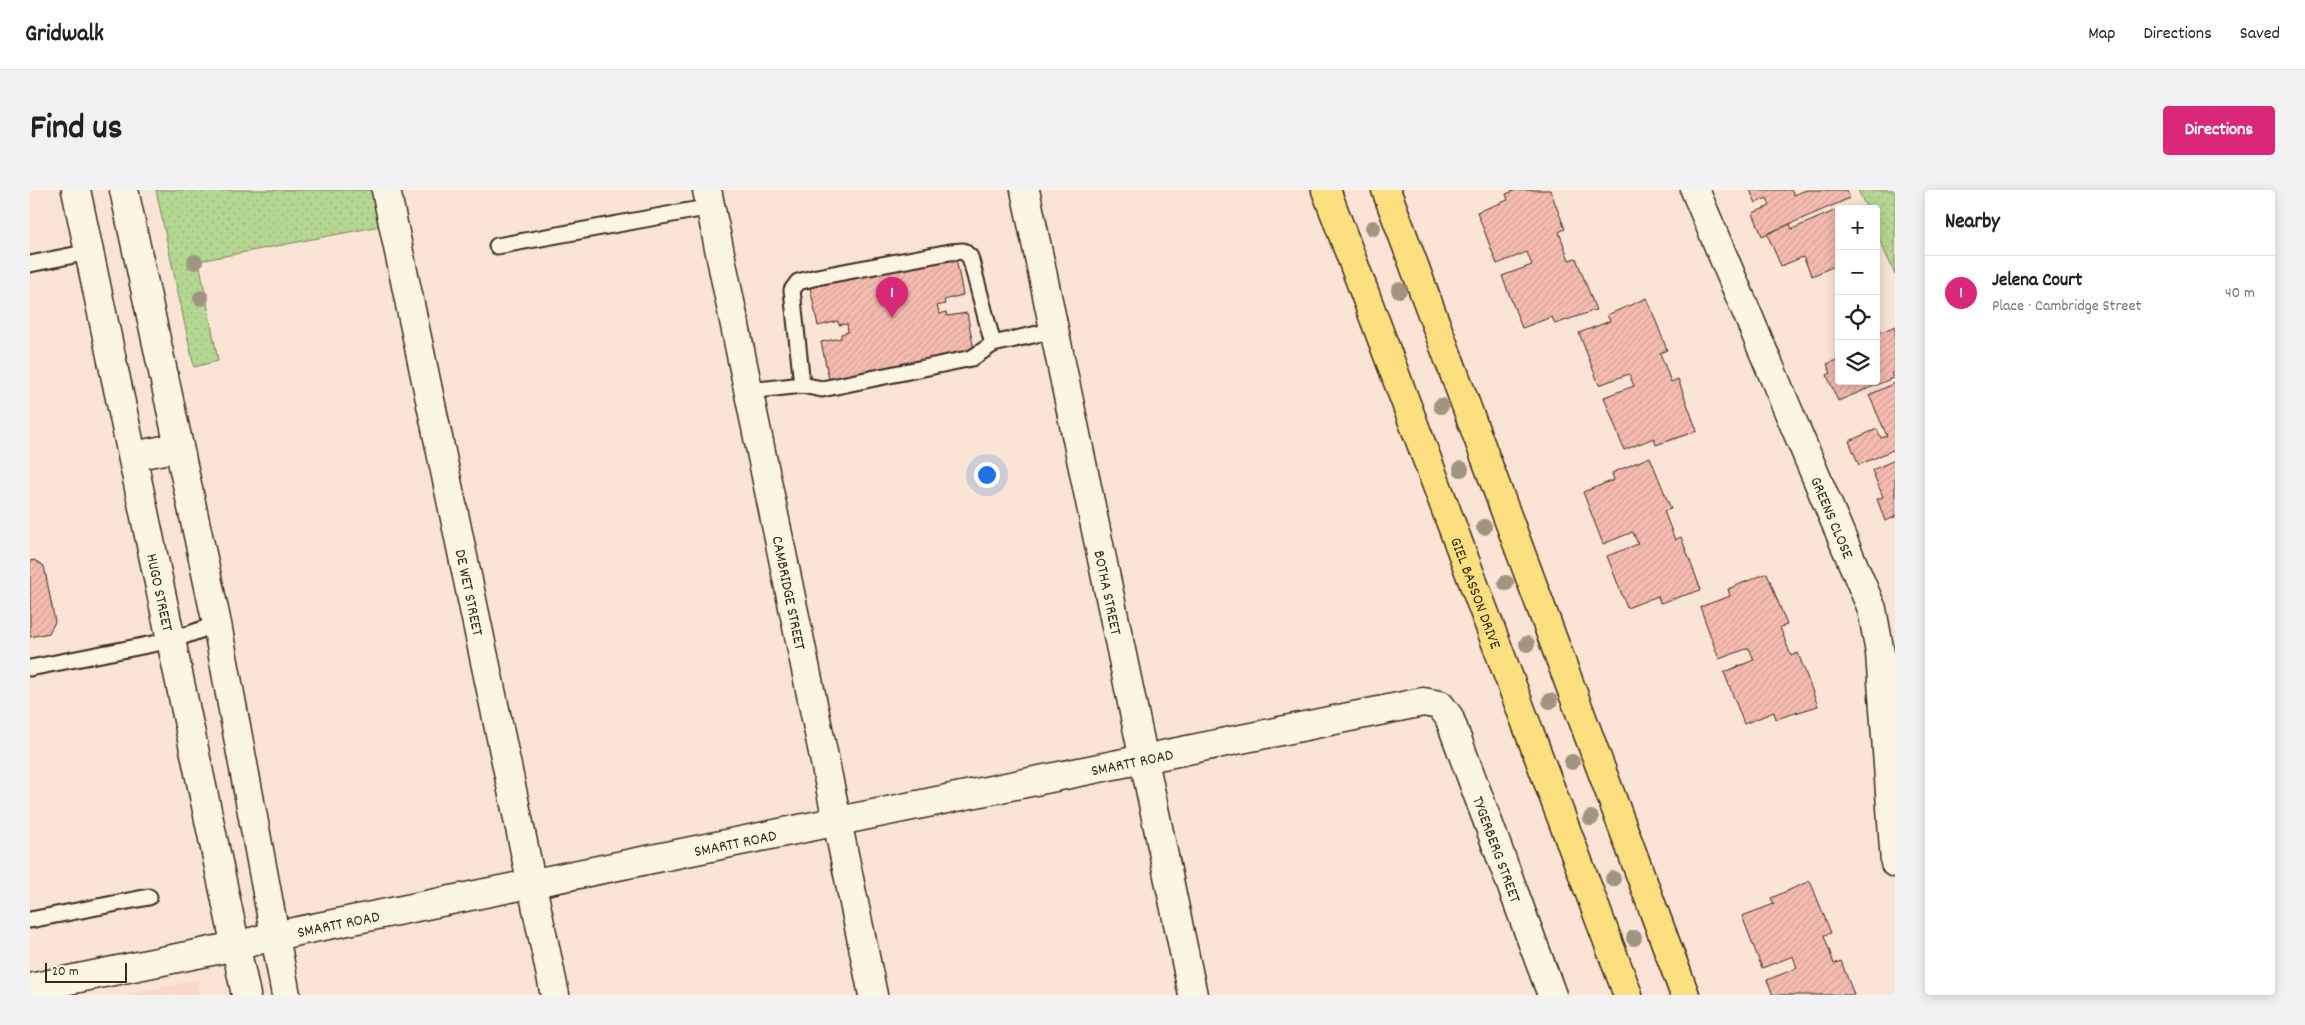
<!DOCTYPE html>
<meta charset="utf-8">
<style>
body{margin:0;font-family:Dekko,sans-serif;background:#f2f2f2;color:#222}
.controls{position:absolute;right:15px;top:15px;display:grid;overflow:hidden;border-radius:5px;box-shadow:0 2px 12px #0003}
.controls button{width:45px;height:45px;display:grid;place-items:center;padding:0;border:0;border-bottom:1px solid #e0e0e0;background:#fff;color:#222;font:25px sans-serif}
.scale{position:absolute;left:15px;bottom:12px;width:82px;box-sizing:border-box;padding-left:5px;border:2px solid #3b2a1e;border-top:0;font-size:14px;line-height:18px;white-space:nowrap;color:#3b2a1e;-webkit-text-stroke:4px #fcf5e5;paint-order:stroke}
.you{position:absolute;left:956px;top:284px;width:18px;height:18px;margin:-12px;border:4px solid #fff;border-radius:50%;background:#1a73e8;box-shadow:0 0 0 8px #1a73e833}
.badge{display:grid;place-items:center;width:32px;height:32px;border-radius:50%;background:#db2777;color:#fff;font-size:16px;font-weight:700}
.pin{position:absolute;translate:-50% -41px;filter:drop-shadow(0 1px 2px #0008)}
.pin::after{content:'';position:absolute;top:26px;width:18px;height:15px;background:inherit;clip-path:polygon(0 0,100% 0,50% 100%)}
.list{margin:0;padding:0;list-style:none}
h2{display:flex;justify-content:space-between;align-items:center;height:65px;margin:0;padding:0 20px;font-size:21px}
h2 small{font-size:16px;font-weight:400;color:#767676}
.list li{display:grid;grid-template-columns:32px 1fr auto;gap:15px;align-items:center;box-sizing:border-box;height:75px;padding:0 20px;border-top:1px solid #e0e0e0}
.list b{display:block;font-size:19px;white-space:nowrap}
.list p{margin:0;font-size:16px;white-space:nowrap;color:#767676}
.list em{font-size:16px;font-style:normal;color:#767676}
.icon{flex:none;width:28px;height:28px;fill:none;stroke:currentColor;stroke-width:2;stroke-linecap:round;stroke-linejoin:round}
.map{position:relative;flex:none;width:1865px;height:805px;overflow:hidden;border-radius:5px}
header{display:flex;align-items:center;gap:30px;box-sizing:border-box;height:70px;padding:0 25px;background:#fff;border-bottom:1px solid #e0e0e0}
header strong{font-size:24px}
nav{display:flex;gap:28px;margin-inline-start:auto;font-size:18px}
.intro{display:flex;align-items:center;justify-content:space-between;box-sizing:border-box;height:120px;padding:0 30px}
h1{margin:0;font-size:35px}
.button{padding:12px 22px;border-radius:5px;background:#db2777;color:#fff;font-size:18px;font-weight:700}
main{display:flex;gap:30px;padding:0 30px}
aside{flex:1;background:#fff;border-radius:5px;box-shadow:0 2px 12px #0003}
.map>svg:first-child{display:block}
.built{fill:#f9d8ca}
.grass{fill:url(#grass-dots);stroke:#788058}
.building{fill:url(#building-hatch);stroke:#3b2a1e}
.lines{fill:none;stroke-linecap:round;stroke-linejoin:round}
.lane-casing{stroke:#3b2a1e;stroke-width:19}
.street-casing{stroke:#3b2a1e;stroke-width:31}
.secondary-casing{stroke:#3b2a1e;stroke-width:31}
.primary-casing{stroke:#3b2a1e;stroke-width:31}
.lane{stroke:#fcf5e5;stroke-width:15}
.street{stroke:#fcf5e5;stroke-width:28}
.secondary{stroke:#fcf5e5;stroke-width:28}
.primary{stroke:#fce080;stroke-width:28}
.tree{fill:#a19580}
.labels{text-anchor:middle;stroke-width:4.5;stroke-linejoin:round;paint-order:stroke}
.street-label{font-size:16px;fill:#3b2a1e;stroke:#fcf5e5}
</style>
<header>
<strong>Gridwalk</strong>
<nav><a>Map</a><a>Directions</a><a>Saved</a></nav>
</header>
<div class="intro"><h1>Find us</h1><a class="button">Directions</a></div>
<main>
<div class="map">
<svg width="1865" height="805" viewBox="0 0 1865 805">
<defs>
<pattern id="grass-dots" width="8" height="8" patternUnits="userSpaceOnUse" patternTransform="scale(1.25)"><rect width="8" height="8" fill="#b4d792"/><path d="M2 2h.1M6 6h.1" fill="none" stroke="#9cb97d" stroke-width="1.8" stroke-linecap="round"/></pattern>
<pattern id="building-hatch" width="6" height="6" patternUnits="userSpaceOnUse" patternTransform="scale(1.25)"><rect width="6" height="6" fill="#f6bcb1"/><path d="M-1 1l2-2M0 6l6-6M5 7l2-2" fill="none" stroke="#d4a298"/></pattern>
</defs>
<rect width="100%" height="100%" fill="#fae4d5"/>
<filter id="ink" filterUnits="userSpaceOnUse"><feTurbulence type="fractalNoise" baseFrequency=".02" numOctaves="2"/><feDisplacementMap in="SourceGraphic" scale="10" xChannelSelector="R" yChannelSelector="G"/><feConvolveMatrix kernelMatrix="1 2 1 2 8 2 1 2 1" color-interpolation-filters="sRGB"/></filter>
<g filter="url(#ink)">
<path class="built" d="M167,790L170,805H95Z"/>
<g class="grass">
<path d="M126,0H342L350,36L169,71L188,171L164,177Z"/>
<path d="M1828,0H1865V85L1846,41V19H1837Z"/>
</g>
<g class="building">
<path d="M1486,0H1520L1535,39L1529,42L1539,70L1546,68L1566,120L1525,134L1522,127L1492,138L1472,86L1502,75L1497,62L1467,74L1447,22L1478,10L1476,4Z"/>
<path d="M1720,0H1761L1764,5L1776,0H1816L1820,8L1732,46L1723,23L1740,16L1737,8L1726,13Z"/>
<path d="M1809,19V74L1782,86L1773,67L1751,76L1737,44L1760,34L1762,39Z"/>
<path d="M926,68L933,105L914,110L915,114L907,116L910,124L916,122L917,126L937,123L944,160L799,189L791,152L811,148V144L818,142L817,134L809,135L808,131L788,136L780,97Z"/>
<path d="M1617,108L1637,160L1630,163L1641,192L1648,189L1667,241L1626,255L1624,248L1594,260L1574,207L1604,196L1599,184L1569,195L1549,143L1580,131L1577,125Z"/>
<path d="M1846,133L1852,142L1865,136V181L1861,183L1863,188L1808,211L1797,185L1801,183L1797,174L1809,169V191H1846Z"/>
<path d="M1865,193V259L1829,275L1819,251L1847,239L1851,248L1857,246L1839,205Z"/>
<path d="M1620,267L1641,319L1634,321L1645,350L1651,347L1671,400L1630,413L1628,406L1597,418L1577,366L1608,354L1603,342L1573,354L1553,302L1584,290L1582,283Z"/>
<path d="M1865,270V327L1855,331L1847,309L1853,307L1842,280Z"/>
<path d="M4,370L14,376L25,432L19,443L0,447V371Z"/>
<path d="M1737,383L1757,435L1750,437L1761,466L1768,463L1788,516L1746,529L1744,522L1714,534L1694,482L1724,470L1719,458L1689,469L1670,417L1700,406L1698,399Z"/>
<path d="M1780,691L1801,743L1794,745L1804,774L1811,771L1824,805H1743L1737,790L1767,778L1763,766L1732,778L1712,726L1744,714L1741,708Z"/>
</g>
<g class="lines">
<g class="lane-casing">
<g id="lane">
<path d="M467,56L681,17"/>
<path d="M0,74L59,62"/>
<path d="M772,195L762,100L768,92L787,87L920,62L933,61L940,67L963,154"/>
<path d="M719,201L772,195L792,199L942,168L963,154L1025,140"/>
<path d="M0,478L143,450L187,434"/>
<path d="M0,730L119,707"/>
</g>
</g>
<g class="street-casing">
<g id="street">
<path id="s1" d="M356,0L525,805"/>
<path id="s2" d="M677,0L843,805"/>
<path id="s3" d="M995,0L1163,805"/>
<path id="s4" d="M1665,0L1842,419L1850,463L1865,673"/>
<path id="s5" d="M0,798L206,756L244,746L1393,512L1410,515L1419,527L1522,805"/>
</g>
</g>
<g class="secondary-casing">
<g id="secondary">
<path id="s6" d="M46,0L216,805"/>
<path d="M94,0L187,434L256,805"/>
<path d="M103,266L149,257"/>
</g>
</g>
<g class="primary-casing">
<g id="primary">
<path id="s7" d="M1296,0L1598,805"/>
<path d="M1356,0L1655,805"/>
</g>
</g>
<use href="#lane" class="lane"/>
<use href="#street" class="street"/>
<use href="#secondary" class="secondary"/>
<use href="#primary" class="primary"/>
</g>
<g class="tree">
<circle cx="1343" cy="38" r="8"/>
<circle cx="165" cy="72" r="8"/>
<circle cx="1369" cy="100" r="8"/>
<circle cx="171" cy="108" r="8"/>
<circle cx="1411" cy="216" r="8"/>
<circle cx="1431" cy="279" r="8"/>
<circle cx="1454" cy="337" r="8"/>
<circle cx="1476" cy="393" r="8"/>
<circle cx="1497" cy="454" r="8"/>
<circle cx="1520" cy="511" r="8"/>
<circle cx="1542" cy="572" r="8"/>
<circle cx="1561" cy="628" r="8"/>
<circle cx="1583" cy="689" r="8"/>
<circle cx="1604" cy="748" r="8"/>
</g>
</g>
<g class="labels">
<g class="street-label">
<text dy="6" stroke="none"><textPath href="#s4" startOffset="355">GREENS CLOSE</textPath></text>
<text dy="6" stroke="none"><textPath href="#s6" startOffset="411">HUGO STREET</textPath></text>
<text dy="6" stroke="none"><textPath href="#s1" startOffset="411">DE WET STREET</textPath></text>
<text dy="6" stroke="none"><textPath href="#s3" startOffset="411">BOTHA STREET</textPath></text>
<text dy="6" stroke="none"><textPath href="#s2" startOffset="411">CAMBRIDGE STREET</textPath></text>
<text dy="6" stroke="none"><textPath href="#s7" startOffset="430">GIEL BASSON DRIVE</textPath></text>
<text dy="6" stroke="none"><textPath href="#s5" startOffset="1125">SMARTT ROAD</textPath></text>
<text dy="6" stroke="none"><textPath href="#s5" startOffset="720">SMARTT ROAD</textPath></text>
<text dy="6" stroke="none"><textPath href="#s5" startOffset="1595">TYGERBERG STREET</textPath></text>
<text dy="6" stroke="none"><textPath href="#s5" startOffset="315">SMARTT ROAD</textPath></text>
</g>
</g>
</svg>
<div class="controls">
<button>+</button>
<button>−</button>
<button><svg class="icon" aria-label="locate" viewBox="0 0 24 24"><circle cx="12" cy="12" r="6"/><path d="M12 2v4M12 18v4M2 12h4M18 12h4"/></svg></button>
<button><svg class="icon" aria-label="layers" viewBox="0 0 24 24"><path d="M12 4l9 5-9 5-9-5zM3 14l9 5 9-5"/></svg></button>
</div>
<div class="scale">20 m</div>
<div class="you"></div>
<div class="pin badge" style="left:862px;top:128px">1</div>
</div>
<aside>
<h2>Nearby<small></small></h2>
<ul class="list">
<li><span class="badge">1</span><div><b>Jelena Court</b><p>Place · Cambridge Street</p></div><em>40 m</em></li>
</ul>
</aside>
</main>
